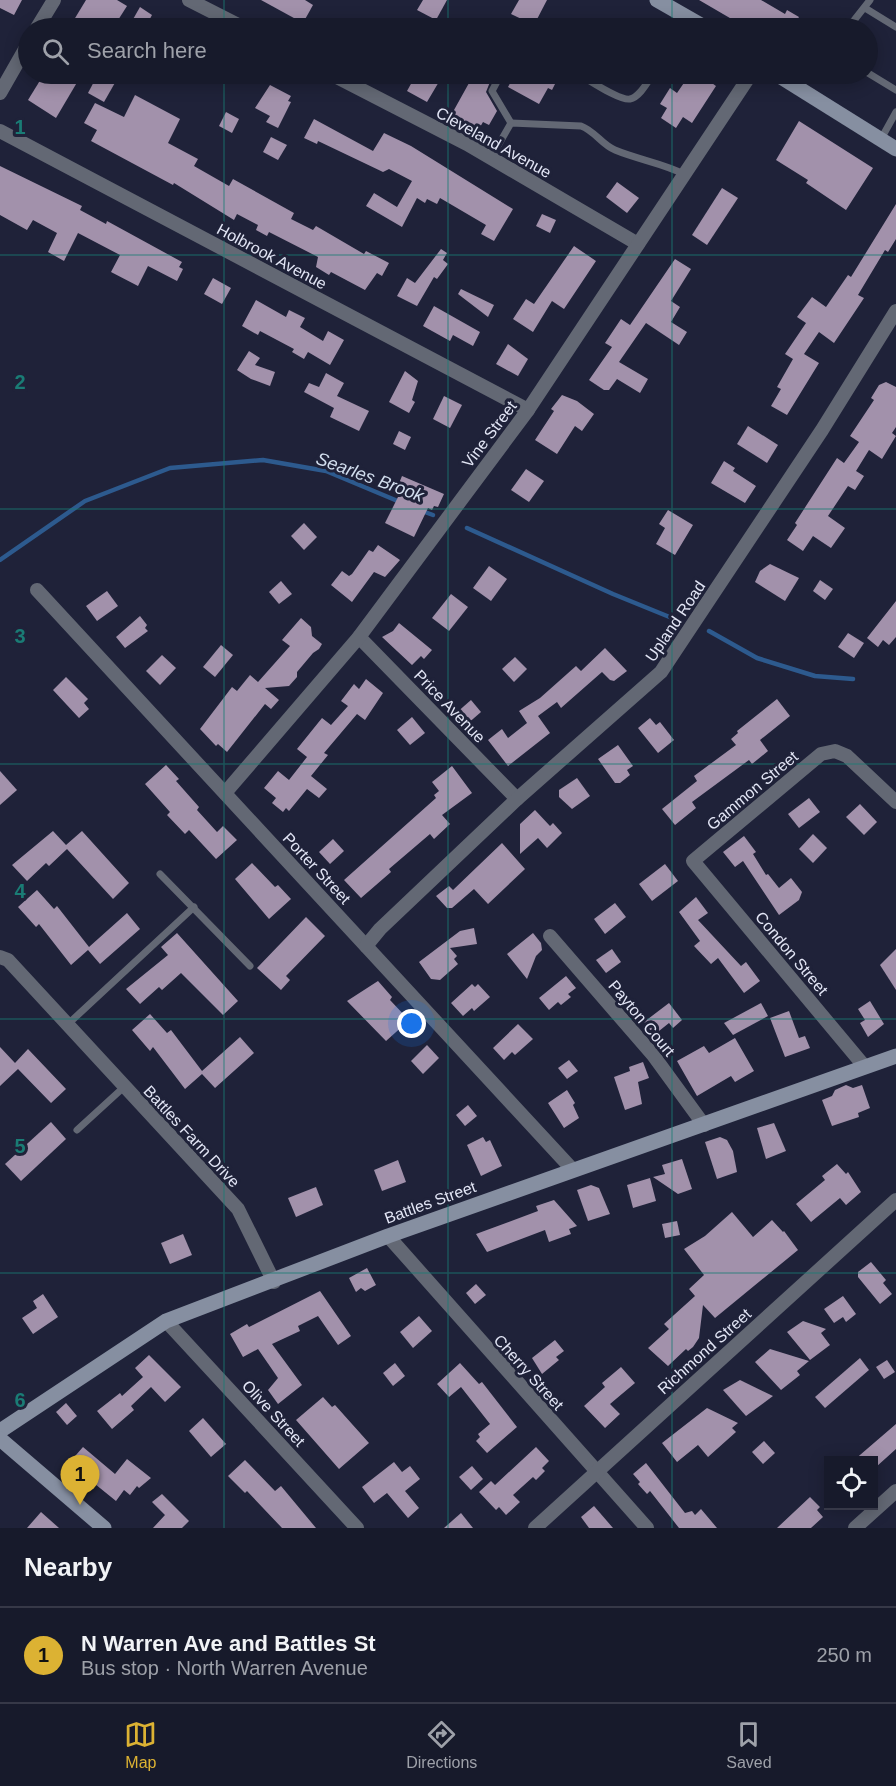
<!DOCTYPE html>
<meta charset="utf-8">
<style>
body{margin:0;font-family:Helvetica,sans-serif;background:#242737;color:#f1f3f6}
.controls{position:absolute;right:18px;bottom:18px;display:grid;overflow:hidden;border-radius:0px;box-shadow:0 3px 15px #0003}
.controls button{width:54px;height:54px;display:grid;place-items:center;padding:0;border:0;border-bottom:2px solid #363847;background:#171a2b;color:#f1f3f6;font:30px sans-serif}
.you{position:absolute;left:412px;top:1024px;width:21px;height:21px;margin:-15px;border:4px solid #fff;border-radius:50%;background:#1a73e8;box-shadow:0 0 0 9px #1a73e833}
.badge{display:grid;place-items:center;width:39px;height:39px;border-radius:50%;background:#dcb233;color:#111;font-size:20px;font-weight:700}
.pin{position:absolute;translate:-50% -50px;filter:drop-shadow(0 2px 3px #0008)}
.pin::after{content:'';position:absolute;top:32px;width:21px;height:18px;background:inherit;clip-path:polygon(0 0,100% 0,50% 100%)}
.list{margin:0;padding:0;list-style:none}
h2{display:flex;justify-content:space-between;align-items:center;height:78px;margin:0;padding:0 24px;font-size:26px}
h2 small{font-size:20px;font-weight:400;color:#9ea1a9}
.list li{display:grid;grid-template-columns:39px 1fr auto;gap:18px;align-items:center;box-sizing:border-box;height:96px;padding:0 24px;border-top:2px solid #363847}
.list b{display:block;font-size:22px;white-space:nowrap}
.list p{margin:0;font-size:20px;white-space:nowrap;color:#9ea1a9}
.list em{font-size:20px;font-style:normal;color:#9ea1a9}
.icon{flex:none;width:33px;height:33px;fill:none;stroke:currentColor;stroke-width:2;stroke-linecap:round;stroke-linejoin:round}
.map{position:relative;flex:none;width:896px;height:1528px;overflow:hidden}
.search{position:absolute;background:#171a2b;box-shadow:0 3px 15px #0003;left:18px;right:18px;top:18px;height:66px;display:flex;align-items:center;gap:15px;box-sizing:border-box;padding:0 21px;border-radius:33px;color:#9ea1a9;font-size:22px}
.sheet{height:174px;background:#171a2b}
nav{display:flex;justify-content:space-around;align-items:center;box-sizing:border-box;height:84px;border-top:2px solid #363847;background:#171a2b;font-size:16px;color:#9ea1a9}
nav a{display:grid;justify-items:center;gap:3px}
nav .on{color:#dcb233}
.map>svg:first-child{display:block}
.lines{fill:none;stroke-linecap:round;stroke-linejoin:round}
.stream{stroke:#2d5a8e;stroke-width:4.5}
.building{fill:#a291ab}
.lane{stroke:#636874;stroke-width:7}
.street{stroke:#636874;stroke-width:14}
.secondary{stroke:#868fa1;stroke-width:15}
.grid{fill:none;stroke:#1a7c75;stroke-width:1.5;stroke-opacity:0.55}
.labels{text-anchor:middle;stroke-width:6;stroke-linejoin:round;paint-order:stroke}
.street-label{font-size:16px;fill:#e2e5f5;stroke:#1f2239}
.water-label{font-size:18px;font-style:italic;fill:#d2deee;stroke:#1f2239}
.grid-label{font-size:20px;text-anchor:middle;font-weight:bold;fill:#1a7c75;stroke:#1f2239;stroke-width:6;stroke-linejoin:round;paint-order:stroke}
</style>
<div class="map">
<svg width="896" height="1528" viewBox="0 0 896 1528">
<rect width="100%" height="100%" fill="#1f2239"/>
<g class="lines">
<g class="stream">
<path d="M422,511L433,515"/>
<path d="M467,528L613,594L672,618"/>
<path d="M0,560L85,501L170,468L263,460L326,471L400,502"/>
<path d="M709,631L757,658L815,676L853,679"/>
</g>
</g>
<g class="building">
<path d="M0,0H22L14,15L0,8Z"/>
<path d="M86,0H117L127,6L113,28H69Z"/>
<path d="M261,0H305L313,5L303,23Z"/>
<path d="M423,0H447L436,20L417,10Z"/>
<path d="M519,0H547L534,25L511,14Z"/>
<path d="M699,0H761L785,14L787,10L799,17L792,28H747Z"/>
<path d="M140,7L152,15L145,28L132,21Z"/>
<path d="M44,74H82L56,118L28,100Z"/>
<path d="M98,74H120L104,102L88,93Z"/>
<path d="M396,74H429L440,80L427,102L407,91L412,82Z"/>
<path d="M474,74L490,82L486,92L497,111L489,125L483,122L476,134L449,119Z"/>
<path d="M515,74H549L558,78L552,90L548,88L539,104L508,87Z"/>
<path d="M690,74H713L709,81L716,86L692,123L683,117L676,128L661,118L667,108L660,104L670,88L677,93Z"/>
<path d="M270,85L291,96L288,101L291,102L278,128L266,122L270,116L255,108Z"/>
<path d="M135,95L180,119L168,143L198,159L194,166L229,186L233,179L294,213L291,219L313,230L316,226L364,254L366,251L389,263L382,276L377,273L365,290L331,272L329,275L316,267L318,257L269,232L267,236L256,230L258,225L237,214L234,220L174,183L173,185L91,141L97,130L84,123L95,103L124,117Z"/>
<path d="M226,112L239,119L232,133L219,126Z"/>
<path d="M314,119L373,151L384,133L411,146L513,209L494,241L481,234L486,225L440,198L437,204L427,199L425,203L417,198L402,227L366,206L374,193L397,207L412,181L389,169L383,172L318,141L317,144L304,138Z"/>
<path d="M799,121L873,168L846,210L806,183L808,180L776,160Z"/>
<path d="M271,137L287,145L278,160L263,152Z"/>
<path d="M0,166L82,206L80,210L106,224L107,221L182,262L179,267L183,269L177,281L148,266L138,286L111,272L120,255L78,233L64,261L48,252L57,233L33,220L27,230L0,215Z"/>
<path d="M617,182L639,198L627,213L606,197Z"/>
<path d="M722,188L738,198L707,245L692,235Z"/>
<path d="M896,204V239L888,252L885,250L858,295L864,298L834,343L819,332L804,354L819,363L787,415L771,406L781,389L777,387L793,359L785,354L806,323L797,317L812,297L826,307L848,275L851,277Z"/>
<path d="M542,214L556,220L550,233L536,226Z"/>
<path d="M574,246L596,261L564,309L552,301L533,332L513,319L526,299L534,304Z"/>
<path d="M441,249L447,253L443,260L448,264L437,279L434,277L417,306L397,296L407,278L415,283Z"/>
<path d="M675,259L691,269L671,301L680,307L671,322L687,332L679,345L646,323L619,362L648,379L640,393L617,379L609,390H604L589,380L612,347L605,343L621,319L630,325Z"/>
<path d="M213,278L231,288L222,304L204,294Z"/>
<path d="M461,289L494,305L488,317L458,294Z"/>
<path d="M256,300L286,317L289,310L305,318L300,327L323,341L328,331L344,340L330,365L308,352L304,359L292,352L294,349L260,331L258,335L242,326Z"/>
<path d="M434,306L480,332L473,346L453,335L450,341L423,326Z"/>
<path d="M508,344L528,359L518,376L496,364Z"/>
<path d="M249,351L260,358L255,365L275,372L270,386L251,379L237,370Z"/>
<path d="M405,371L418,381L412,400L415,402L409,413L389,402Z"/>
<path d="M326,373L344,383L337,396L369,411L359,431L330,417L334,408L304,392L309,383L319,387Z"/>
<path d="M886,382L896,387V427L892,433L896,436L882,459L869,450L856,471L864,476L855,490L848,486L828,516L845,528L831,548L813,536L803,551L787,540L797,525L795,523L837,458L844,463L859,442L850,436L874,400L871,398L879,385Z"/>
<path d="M562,395L577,401L594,414L582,431L575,426L557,454L535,440L554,411L551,409Z"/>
<path d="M444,396L462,405L450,428L433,419Z"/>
<path d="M748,426L778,445L767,463L737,444Z"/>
<path d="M399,431L411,437L405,450L393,444Z"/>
<path d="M724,461L735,468L733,471L756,486L745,503L711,483Z"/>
<path d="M526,469L544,481L529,502L511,490Z"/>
<path d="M402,476L444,494L438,507L434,506L432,510L428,508L414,537L385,523L399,495L395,493Z"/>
<path d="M668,510L693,525L675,555L656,544L665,528L659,524Z"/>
<path d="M304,523L317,537L304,550L291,536Z"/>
<path d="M378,545L400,560L385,577L374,572L352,602L331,585L342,571L349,576L352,574L369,550L373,552Z"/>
<path d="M770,564L799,578L785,601L755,582L760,571Z"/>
<path d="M489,566L507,579L491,601L473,588Z"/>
<path d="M820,580L833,589L825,600L813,591Z"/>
<path d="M281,581L292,594L279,604L269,592Z"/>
<path d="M107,591L118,606L97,621L86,606Z"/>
<path d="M451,594L468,607L449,631L432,618Z"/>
<path d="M896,601V637L889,645L883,640L878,647L867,638Z"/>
<path d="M140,616L147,625L145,628L148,631L125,648L116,637Z"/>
<path d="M301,618L311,627L312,636L322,644L319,649L313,653L297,672V677L289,686L265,688L279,700L271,709L265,704L227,752L218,744L216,746L200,729L232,687L237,691L250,675L258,682L290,646L282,640Z"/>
<path d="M399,623L432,650L424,659L421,656L412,665L382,637L393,631Z"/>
<path d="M848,633L864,643L854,658L838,647Z"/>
<path d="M221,645L233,655L215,677L203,667Z"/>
<path d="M605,648L627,671L614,681L610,680L602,672L561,708L557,702L538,716L550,733L508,766L488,740L502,729L508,738L527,723L519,711L540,698L576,666L581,671Z"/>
<path d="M162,655L176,668L160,685L146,671Z"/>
<path d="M515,657L527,669L514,682L502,669Z"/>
<path d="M66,677L88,699L84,703L89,709L79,718L53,690Z"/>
<path d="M366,679L383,693L365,720L357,714L324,753L328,755L311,776L327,789L319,798L307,789L289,811L286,808L283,812L272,803L276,798L264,788L278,771L289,780L307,757L297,749L322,718L331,725L348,706L341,701L354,684L359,689Z"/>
<path d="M777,699L790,716L760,740L768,751L752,764L749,760L692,802L696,808L675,825L662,809L697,781L694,776L736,745L731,739L738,733L737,731Z"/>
<path d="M471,700L481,712L466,725L455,714Z"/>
<path d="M412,717L425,733L410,745L397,730Z"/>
<path d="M650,718L656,725L660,722L674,740L658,753L638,728Z"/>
<path d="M618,745L633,766L627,770L630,775L620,783H615L598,759Z"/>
<path d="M166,765L179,779L176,781L199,807L197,810L217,832L223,826L237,840L216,859L189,830L185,834L167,815L170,812L145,784Z"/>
<path d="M452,766L472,793L442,815L450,824L434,839L430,834L389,869L391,872L361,898L344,880L436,798L434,795L439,791L432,782Z"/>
<path d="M0,771L17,790L0,805Z"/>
<path d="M577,778L590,796L572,809L559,797V790Z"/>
<path d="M809,798L820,812L799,828L788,814Z"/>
<path d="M860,804L877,822L864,835L846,817Z"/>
<path d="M535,810L550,826L553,823L562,833L547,848L538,838L520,854V824Z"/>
<path d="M53,831L66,845L82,831L129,883L113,899L67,849L49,866L46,863L27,881L12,865Z"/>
<path d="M813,834L827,848L813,863L799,849Z"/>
<path d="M744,836L756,852L753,854L766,875L768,874L779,888L791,878L802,892L799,900L779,915L743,861L735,867L723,852Z"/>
<path d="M333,839L344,851L330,864L319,852Z"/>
<path d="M502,843L525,869L488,904L474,889L452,908H447L436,896L449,886L453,890Z"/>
<path d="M252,863L275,887L278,885L291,899L269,919L235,879Z"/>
<path d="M665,864L678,881L652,901L639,884Z"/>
<path d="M37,890L54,909L57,906L89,947L127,913L140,929L100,964L88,950L71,965L39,924L36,927L18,907Z"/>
<path d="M696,897L708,913L698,920L741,966L746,962L760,981L744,993L718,958L711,964L694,946L700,941L679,912Z"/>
<path d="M615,903L626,917L605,934L594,919Z"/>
<path d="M306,917L325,936L286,976L290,980L281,990L257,968Z"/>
<path d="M474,928L477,944L450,948L457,956L454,959L458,964L440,980L431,979L419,962L460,931Z"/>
<path d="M177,933L238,1001L223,1015L181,973L162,990L159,987L140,1004L126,989L168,955L161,947Z"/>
<path d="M533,933L541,943L542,950L536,956L527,979L507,954Z"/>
<path d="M612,949L621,962L606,973L596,960Z"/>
<path d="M896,949V990L880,965Z"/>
<path d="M566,976L576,988L568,994L571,997L561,1005L558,1002L549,1010L539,998Z"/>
<path d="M378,981L392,997L390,1000L406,1017L405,1024L386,1041L347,1001Z"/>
<path d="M472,984L475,987L478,984L490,997L474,1011L472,1008L463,1016L451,1003Z"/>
<path d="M870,1001L884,1024L868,1037L860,1023L865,1020L858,1009Z"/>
<path d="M669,1003L682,1020L673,1028L669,1023L654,1035L644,1022Z"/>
<path d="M761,1003L768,1016L733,1035L724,1023Z"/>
<path d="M789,1011L799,1038L805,1036L810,1048L785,1057L770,1018Z"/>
<path d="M150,1014L167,1033L171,1030L202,1071L240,1037L254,1053L215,1088L202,1074L185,1089L153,1047L150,1051L132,1030Z"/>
<path d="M518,1024L533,1039L515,1055L512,1052L504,1060L493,1048Z"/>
<path d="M735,1038L754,1071L735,1082L731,1076L697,1096L677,1061L704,1046L709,1053Z"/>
<path d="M427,1045L439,1058L423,1074L411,1061Z"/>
<path d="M0,1047L15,1063L28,1049L66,1089L51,1103L18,1069L0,1086Z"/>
<path d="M569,1060L578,1071L567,1079L558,1068Z"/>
<path d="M643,1062L649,1078L638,1082L642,1104L625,1110L614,1077L630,1071L629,1067Z"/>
<path d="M846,1085L853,1088L862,1085L870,1108L858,1113L859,1117L832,1126L822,1100L832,1096L835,1090Z"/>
<path d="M567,1090L575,1103L573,1105L579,1118L564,1128L548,1103Z"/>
<path d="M468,1105L477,1116L465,1126L456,1115Z"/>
<path d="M51,1122L66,1139L21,1181L5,1164Z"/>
<path d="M774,1123L786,1151L766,1159L757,1128Z"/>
<path d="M483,1137L486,1142L490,1140L502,1166L481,1176L467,1145Z"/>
<path d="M720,1137L727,1140L733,1151L737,1172L717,1179L705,1142Z"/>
<path d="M682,1159L692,1189L678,1194L653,1177L665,1174L662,1165Z"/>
<path d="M398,1160L406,1182L382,1191L374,1170Z"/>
<path d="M837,1164L846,1174L848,1172L861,1192L846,1205L840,1198L811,1222L796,1204L825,1180L822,1176Z"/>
<path d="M650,1178L656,1201L633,1208L627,1185Z"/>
<path d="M591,1185L599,1188L610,1214L588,1221L577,1190Z"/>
<path d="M316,1187L323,1205L296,1217L288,1198Z"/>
<path d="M554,1200L577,1226L569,1229L571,1234L549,1242L545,1230L487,1252L476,1234L538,1211L536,1206Z"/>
<path d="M732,1212L753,1237L772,1220L783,1232L784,1231L798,1250L715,1318L703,1305L699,1338L693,1347L688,1351L686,1349L668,1366L648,1348L669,1329L664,1324L695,1296L689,1289L704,1275L684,1249L705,1236Z"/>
<path d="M677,1221L680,1235L665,1238L662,1224Z"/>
<path d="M183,1234L192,1255L170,1264L161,1243Z"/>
<path d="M871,1262L886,1280L883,1283L892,1294L880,1304L858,1277V1272Z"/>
<path d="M367,1268L376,1285L365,1291L361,1288L356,1292L349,1278Z"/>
<path d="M476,1284L486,1295L475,1304L466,1293Z"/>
<path d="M320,1291L351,1336L338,1345L318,1316L298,1326L300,1331L272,1344L302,1385L278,1404L268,1390L278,1378L258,1349L243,1357L230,1334L247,1324L249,1327Z"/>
<path d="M43,1294L58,1317L33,1334L22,1318L37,1308L33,1301Z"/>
<path d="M843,1296L856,1314L846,1322L843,1317L834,1323L824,1309Z"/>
<path d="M419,1316L432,1331L413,1348L400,1332Z"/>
<path d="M803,1321L826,1329L821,1333L830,1345L810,1360L787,1332Z"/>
<path d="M555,1340L564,1351L556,1357L559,1360L542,1374L532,1358Z"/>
<path d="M770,1349L809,1361L797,1371L800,1375L781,1390L755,1362Z"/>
<path d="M149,1355L181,1387L165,1402L151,1387L131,1406L134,1410L112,1429L97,1411L120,1393L122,1396L143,1377L135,1368Z"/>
<path d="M860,1358L869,1370L825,1408L815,1397Z"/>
<path d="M887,1360L895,1372L884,1379L876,1367Z"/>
<path d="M395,1363L405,1376L393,1386L383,1373Z"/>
<path d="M460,1363L479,1384L482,1382L517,1427L487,1453L476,1441L480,1437L478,1434L490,1424L461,1387L449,1397L437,1384Z"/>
<path d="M621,1367L635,1383L610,1404L620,1414L605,1428L584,1406L605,1387L602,1383Z"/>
<path d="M740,1380L773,1396L746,1416L723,1390Z"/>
<path d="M323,1397L332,1407L335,1405L369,1443L339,1469L296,1420Z"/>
<path d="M66,1403L77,1416L67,1425L56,1412Z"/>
<path d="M707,1408L738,1423L732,1428L736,1432L708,1457L698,1445L677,1462L662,1443Z"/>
<path d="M203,1418L226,1444L211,1457L189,1431Z"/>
<path d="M896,1424V1449L876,1467L873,1461H853Z"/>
<path d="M764,1441L775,1453L763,1464L752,1452Z"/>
<path d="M83,1447L115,1474L127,1459L151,1478L139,1488L137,1486L130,1495L124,1490L116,1501L69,1463Z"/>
<path d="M536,1447L549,1461L542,1468L545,1471L536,1480L533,1477L513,1495L520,1502L506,1515L499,1507L496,1510L479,1492L491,1481L495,1485Z"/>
<path d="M245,1460L275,1491L281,1486L316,1528H282L247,1491L245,1493L228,1476Z"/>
<path d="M394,1462L402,1472L410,1466L420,1479L405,1491L419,1508L408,1518L387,1493L374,1503L362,1487Z"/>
<path d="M646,1463L685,1513L692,1511L695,1515L701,1509L717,1528H679L650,1491L647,1494L638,1484L640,1482L633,1474Z"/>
<path d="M472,1466L483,1479L471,1490L459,1477Z"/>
<path d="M162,1494L189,1521L182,1528H153L165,1515L152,1502Z"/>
<path d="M810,1497L820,1507L817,1510L823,1517L811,1528H777Z"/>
<path d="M594,1506L613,1528H589L581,1517Z"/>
<path d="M41,1512L59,1528H27Z"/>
<path d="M461,1513L473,1528H444Z"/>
</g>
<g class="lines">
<g class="lane">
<path d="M865,8L896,27"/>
<path d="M848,28L870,0"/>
<path d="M868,73L896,90"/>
<path d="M501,74L492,91L511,123"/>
<path d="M578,74C588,79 619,101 630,99C640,97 648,81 653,74"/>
<path d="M795,86L802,74"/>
<path d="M881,139L896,112"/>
<path d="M491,158L511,123L581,126C595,131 602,145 615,150C639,160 663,163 686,175"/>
<path d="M160,874L250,966"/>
<path d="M67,1025L194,907"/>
<path d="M77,1130L124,1087"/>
</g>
<g class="street">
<path d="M189,0L244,28"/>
<path d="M37,28L54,0"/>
<path d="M331,74L467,144L638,244"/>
<path d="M0,93L28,44"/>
<path d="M0,131L528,410"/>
<path d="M37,590L572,1169"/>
<path d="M359,637L517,799"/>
<path d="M225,793L359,637L528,410L751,74"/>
<path d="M550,936L653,1055L704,1125"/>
<path d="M366,946L380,929L517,799L661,672L822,430L896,311"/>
<path d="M0,957L8,960L238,1209L274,1282"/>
<path d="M865,1067L693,861L821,754L835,751L847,756L896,802"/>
<path d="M388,1236L647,1528"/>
<path d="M166,1321L357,1528"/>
<path d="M535,1528L896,1200"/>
<path d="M855,1528L896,1491"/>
</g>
<g class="secondary">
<path d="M657,0L706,28"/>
<path d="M776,74L896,149"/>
<path d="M0,1431L166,1321L388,1236L896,1056"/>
<path d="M0,1439L104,1528"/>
</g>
</g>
<path class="grid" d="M224,0V28M448,0V28M672,0V28M224,74V1528M448,74V1528M672,74V1528M0,255H896M0,509H896M0,764H896M0,1019H896M0,1273H896"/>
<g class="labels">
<g class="street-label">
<text transform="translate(494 142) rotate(29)" y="6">Cleveland Avenue</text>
<text transform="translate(272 256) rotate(28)" y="6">Holbrook Avenue</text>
<text transform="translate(489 434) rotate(-53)" y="6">Vine Street</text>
<text transform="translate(675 621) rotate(-56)" y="6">Upland Road</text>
<text transform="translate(450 706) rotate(46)" y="6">Price Avenue</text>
<text transform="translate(752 790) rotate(-40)" y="6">Gammon Street</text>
<text transform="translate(317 868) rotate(47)" y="6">Porter Street</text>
<text transform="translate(792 953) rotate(50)" y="6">Condon Street</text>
<text transform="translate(642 1018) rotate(50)" y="6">Payton Court</text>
<text transform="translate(192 1136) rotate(47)" y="6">Battles Farm Drive</text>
<text transform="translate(430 1202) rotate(-20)" y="6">Battles Street</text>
<text transform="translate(704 1351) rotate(-42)" y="6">Richmond Street</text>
<text transform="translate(529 1372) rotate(48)" y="6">Cherry Street</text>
<text transform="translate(274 1413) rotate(47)" y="6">Olive Street</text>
</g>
<g class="water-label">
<text transform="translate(370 477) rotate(20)" y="6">Searles Brook</text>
</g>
</g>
<g class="grid-label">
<text x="20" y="134">1</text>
<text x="20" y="389">2</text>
<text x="20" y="643">3</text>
<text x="20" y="898">4</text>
<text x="20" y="1153">5</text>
<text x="20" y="1407">6</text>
</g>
</svg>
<div class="controls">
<button><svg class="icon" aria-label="locate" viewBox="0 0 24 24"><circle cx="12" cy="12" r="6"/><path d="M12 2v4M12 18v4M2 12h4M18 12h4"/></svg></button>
</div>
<div class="you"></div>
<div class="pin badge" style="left:80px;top:1505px">1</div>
<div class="search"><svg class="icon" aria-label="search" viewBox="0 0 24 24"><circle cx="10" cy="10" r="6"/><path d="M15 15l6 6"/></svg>Search here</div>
</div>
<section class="sheet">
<h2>Nearby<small></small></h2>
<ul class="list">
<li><span class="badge">1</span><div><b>N Warren Ave and Battles St</b><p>Bus stop · North Warren Avenue</p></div><em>250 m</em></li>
</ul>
</section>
<nav>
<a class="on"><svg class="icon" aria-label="map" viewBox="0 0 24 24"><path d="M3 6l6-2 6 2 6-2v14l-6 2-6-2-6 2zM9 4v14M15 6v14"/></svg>Map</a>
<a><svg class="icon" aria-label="directions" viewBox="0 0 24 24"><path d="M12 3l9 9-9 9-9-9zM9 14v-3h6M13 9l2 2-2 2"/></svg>Directions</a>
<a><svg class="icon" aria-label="saved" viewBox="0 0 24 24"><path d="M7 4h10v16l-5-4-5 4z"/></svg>Saved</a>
</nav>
